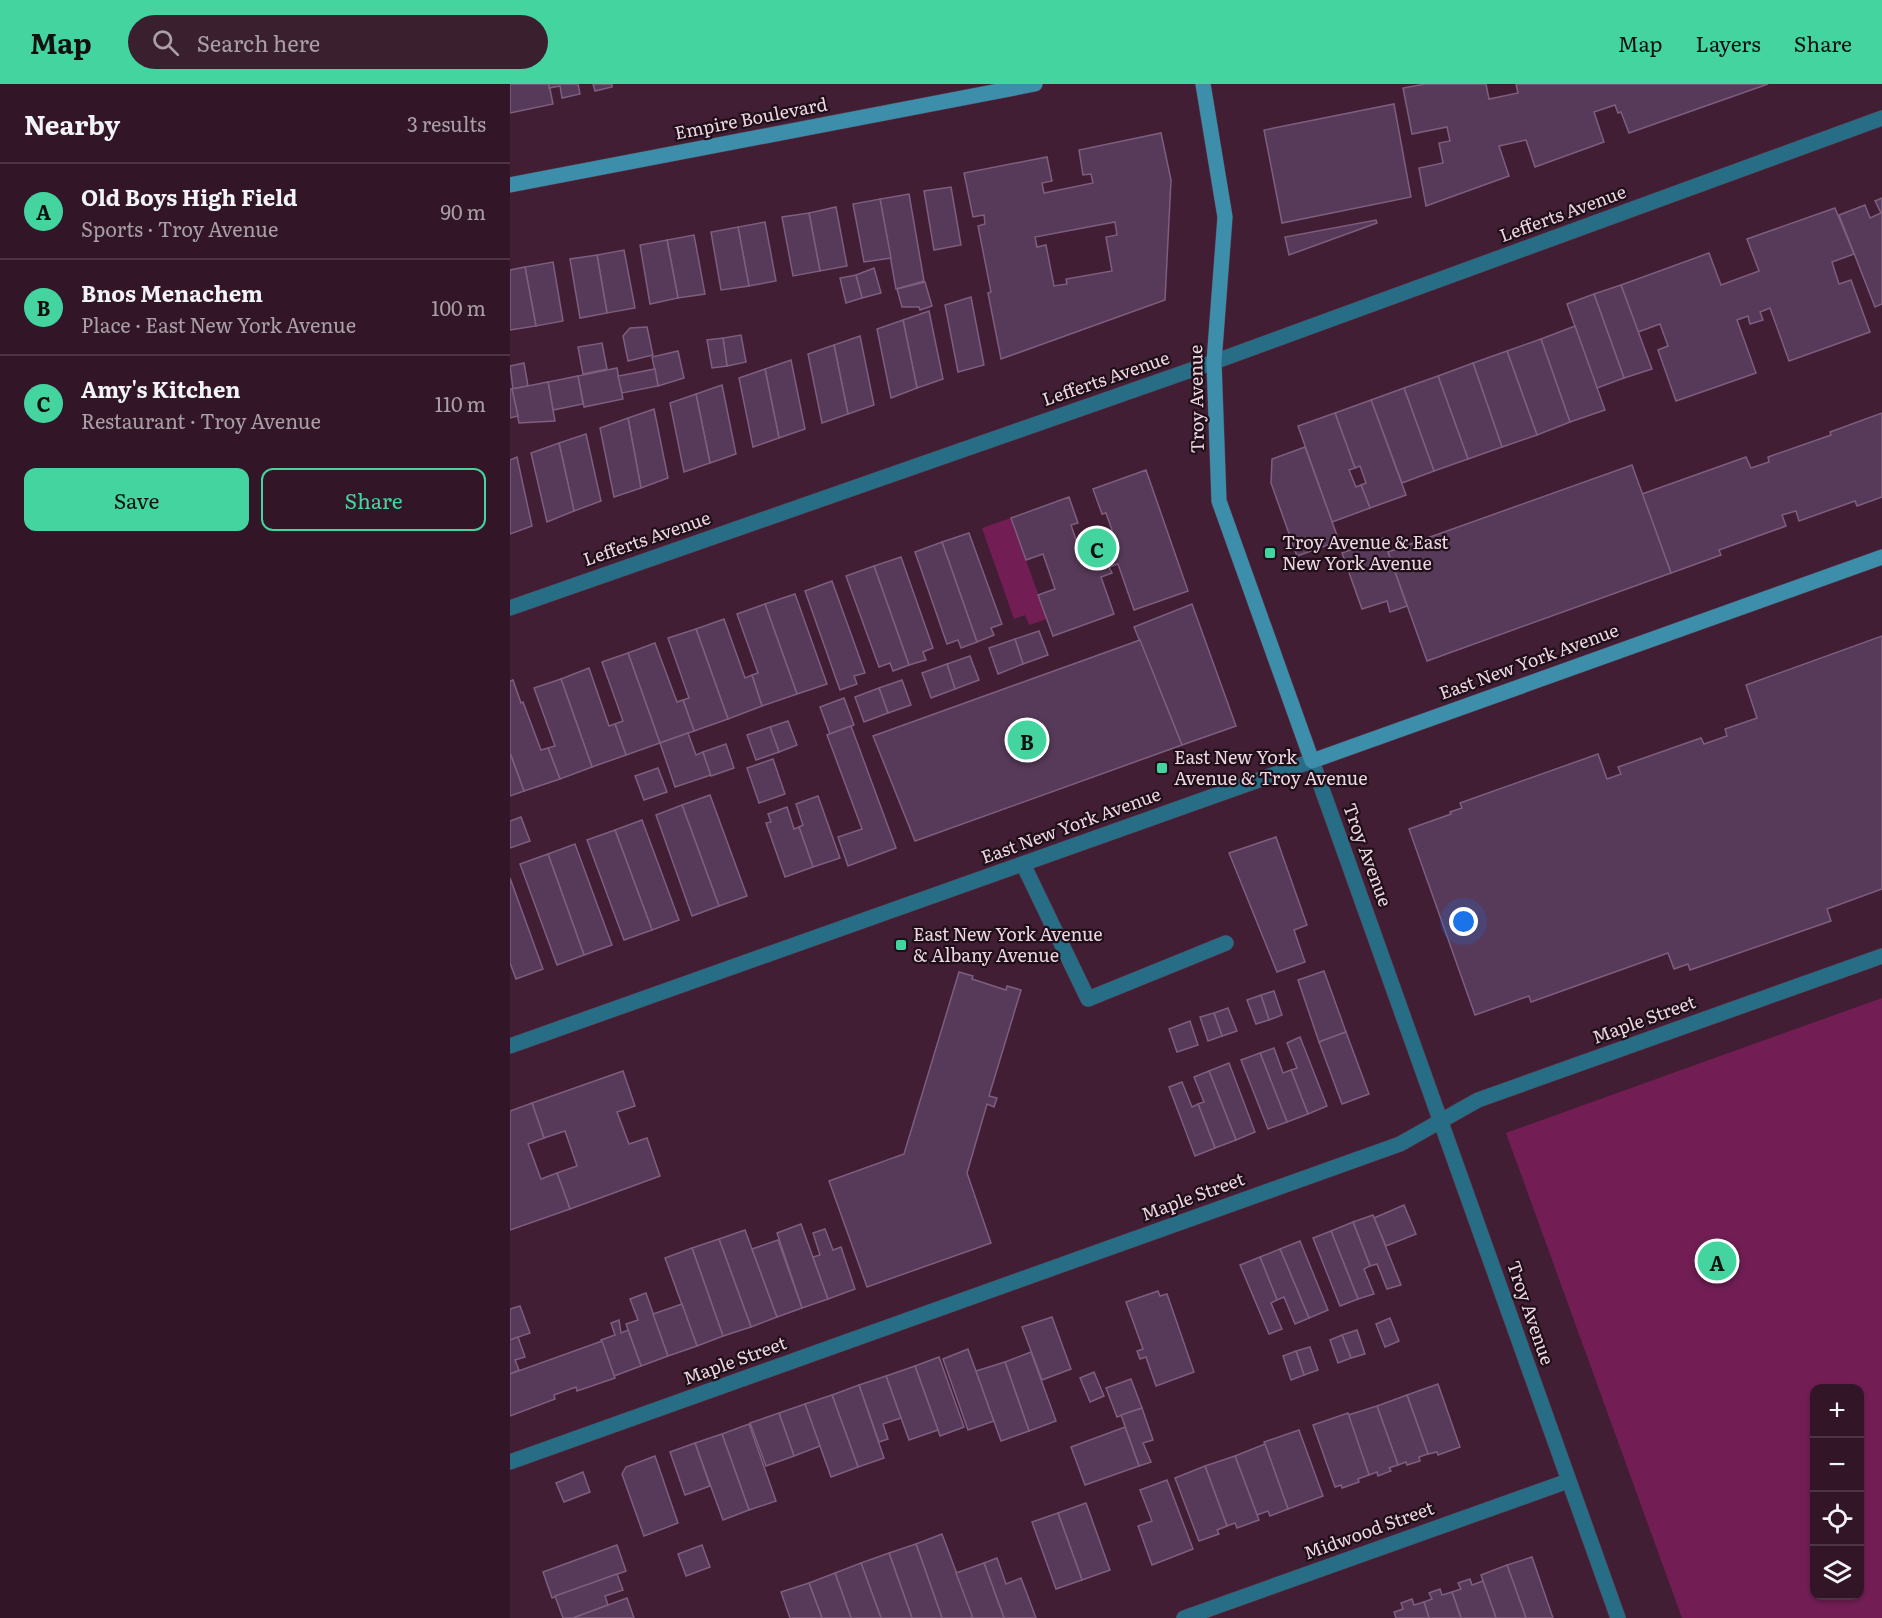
<!DOCTYPE html>
<meta charset="utf-8">
<style>
body{margin:0;font-family:Literata,serif;background:#3a1f2f;color:#f1f3f6}
.controls{position:absolute;right:18px;bottom:18px;display:grid;overflow:hidden;border-radius:12px;box-shadow:0 2px 4px #0004}
.controls button{width:54px;height:54px;display:grid;place-items:center;padding:0;border:0;border-bottom:2px solid #4d3544;background:#321627;color:#f1f3f6;font:30px sans-serif}
.you{position:absolute;left:954px;top:838px;width:21px;height:21px;margin:-15px;border:4px solid #fff;border-radius:50%;background:#1a73e8;box-shadow:0 0 0 9px #1a73e833}
.badge{display:grid;place-items:center;width:39px;height:39px;border-radius:50%;background:#44d49f;color:#111;font-size:20px;font-weight:700}
.pin{position:absolute;translate:-50% -50%;border:3px solid #fff;box-shadow:0 2px 6px #0006}
.list{margin:0;padding:0;list-style:none}
h2{display:flex;justify-content:space-between;align-items:center;height:78px;margin:0;padding:0 24px;font-size:26px}
h2 small{font-size:20px;font-weight:400;color:#a89fa7}
.list li{display:grid;grid-template-columns:39px 1fr auto;gap:18px;align-items:center;box-sizing:border-box;height:96px;padding:0 24px;border-top:2px solid #4d3544}
.list b{display:block;font-size:22px;white-space:nowrap}
.list p{margin:0;font-size:20px;white-space:nowrap;color:#a89fa7}
.list em{font-size:20px;font-style:normal;color:#a89fa7}
.actions{display:flex;gap:12px;padding:18px 24px}
.actions a{flex:1;padding:14px 0;border:2px solid #44d49f;border-radius:12px;text-align:center;font-size:21px;color:#44d49f}
.actions .main{background:#44d49f;color:#111}
.icon{flex:none;width:33px;height:33px;fill:none;stroke:currentColor;stroke-width:2;stroke-linecap:round;stroke-linejoin:round}
.map{position:relative;flex:none;width:1372px;height:1534px;overflow:hidden}
header{display:flex;align-items:center;gap:36px;box-sizing:border-box;height:84px;padding:0 30px;background:#44d49f;color:#111}
header strong{font-size:28px}
nav{display:flex;gap:33px;margin-inline-start:auto;font-size:21px}
.search{width:420px;height:54px;background:#3a1f2f;display:flex;align-items:center;gap:15px;box-sizing:border-box;padding:0 21px;border-radius:33px;color:#a89fa7;font-size:22px}
main{display:flex}
aside{flex:1;background:#321627}
.map>svg:first-child{display:block}
.green{fill:#721e55;fill-rule:evenodd}
.building{fill:#573a59;stroke:#7d5e7f;stroke-width:1.5;fill-rule:evenodd}
.lines{fill:none;stroke-linecap:round;stroke-linejoin:round}
.lane-casing{stroke:#5d3b50;stroke-width:16}
.street-casing{stroke:#5d3b50;stroke-width:16}
.secondary-casing{stroke:#5d3b50;stroke-width:16}
.lane{stroke:#266d85;stroke-width:15}
.street{stroke:#266d85;stroke-width:15}
.secondary{stroke:#3c8eab;stroke-width:15}
.poi-dot{fill:#44d49f;stroke:#1f0f18;stroke-width:2}
.labels{text-anchor:middle;stroke-width:4.5;stroke-linejoin:round;paint-order:stroke}
.street-label{font-size:18px;fill:#edd5e2;stroke:#1f0f18}
.poi-label{font-size:18px;fill:#edd5e2;stroke:#1f0f18;text-anchor:start}
</style>
<header>
<strong>Map</strong>
<div class="search"><svg class="icon" aria-label="search" viewBox="0 0 24 24"><circle cx="10" cy="10" r="6"/><path d="M15 15l6 6"/></svg>Search here</div>
<nav><a>Map</a><a>Layers</a><a>Share</a></nav>
</header>
<main>
<aside>
<h2>Nearby<small>3 results</small></h2>
<ul class="list">
<li><span class="badge">A</span><div><b>Old Boys High Field</b><p>Sports · Troy Avenue</p></div><em>90 m</em></li>
<li><span class="badge">B</span><div><b>Bnos Menachem</b><p>Place · East New York Avenue</p></div><em>100 m</em></li>
<li><span class="badge">C</span><div><b>Amy's Kitchen</b><p>Restaurant · Troy Avenue</p></div><em>110 m</em></li>
</ul>
<div class="actions"><a class="main">Save</a><a>Share</a></div>
</aside>
<div class="map">
<svg width="1372" height="1534" viewBox="0 0 1372 1534">
<rect width="100%" height="100%" fill="#421e34"/>
<g class="green">
<path d="M501,434L537,535L519,541L515,531L504,535L472,444Z"/>
<path d="M1372,914V1534H1172L996,1049ZM1304,1304H1350V1512H1304Z"/>
</g>
<g class="building">
<path d="M0,0H39L43,20L0,29Z"/>
<path d="M39,0H68L70,10L52,14L50,2L39,4Z"/>
<path d="M83,0H102V3L85,7Z"/>
<path d="M915,0H976L979,15L1008,9L1006,0H1258L1119,49L1111,28L1108,29L1105,21L1084,28L1094,58L1025,83L1016,56L989,62L999,92L916,122L909,84L933,79L929,59L940,57L937,43L902,50L893,4Z"/>
<path d="M884,20L901,113L772,139L754,46Z"/>
<path d="M651,49L661,96L655,216L491,275L478,209L481,208L468,142L475,140L474,131L463,133L454,89L537,73L542,97L532,99L534,109L583,99L581,90L573,91L569,66ZM605,138L607,151L596,153L602,187L556,195L557,200L544,202L536,161L527,163L525,153Z"/>
<path d="M441,103L451,161L424,166L414,107Z"/>
<path d="M399,110L414,197L386,205L370,115Z"/>
<path d="M1372,114V220L1365,223L1329,131L1355,121L1360,134L1371,129L1365,117Z"/>
<path d="M370,115L381,174L354,178L343,120Z"/>
<path d="M326,123L337,182L310,187L299,129Z"/>
<path d="M1325,124L1344,170L1322,178L1329,200L1341,196L1360,248L1279,277L1260,224L1250,228L1253,236L1240,240L1238,232L1227,236L1246,289L1166,317L1148,266L1158,262L1150,240L1128,248L1111,201L1199,169L1211,201L1249,187L1237,155Z"/>
<path d="M299,129L310,187L283,192L272,133Z"/>
<path d="M866,136L867,139L779,171L775,153Z"/>
<path d="M255,138L266,197L239,202L228,143Z"/>
<path d="M228,143L239,202L211,206L201,148Z"/>
<path d="M184,151L195,210L168,214L157,156Z"/>
<path d="M157,156L168,214L140,220L130,161Z"/>
<path d="M114,166L125,224L97,229L87,171Z"/>
<path d="M87,171L97,229L70,234L60,175Z"/>
<path d="M43,178L53,237L26,242L15,183Z"/>
<path d="M15,183L26,242L0,246V186Z"/>
<path d="M364,184L371,209L352,214L346,191Z"/>
<path d="M346,191L352,214L336,219L330,194Z"/>
<path d="M415,198L422,222L410,226L409,223H392L387,205Z"/>
<path d="M1111,201L1142,285L1114,294L1084,210Z"/>
<path d="M1084,210L1114,294L1087,304L1057,220Z"/>
<path d="M461,213L474,281L448,288L435,221Z"/>
<path d="M419,227L433,295L407,304L393,236Z"/>
<path d="M393,236L407,304L381,314L367,245Z"/>
<path d="M1065,242L1095,326L1060,338L1031,255Z"/>
<path d="M137,243L143,271L118,277L113,252L120,244Z"/>
<path d="M231,251L236,278L217,282L213,254Z"/>
<path d="M350,252L364,321L338,330L324,261Z"/>
<path d="M213,254L217,282L202,284L197,256Z"/>
<path d="M1031,255L1060,338L1027,351L997,267Z"/>
<path d="M92,259L97,285L73,290L68,263Z"/>
<path d="M324,261L338,330L312,339L298,270Z"/>
<path d="M168,267L174,294L148,302L142,273Z"/>
<path d="M997,267L1027,351L992,363L963,279Z"/>
<path d="M281,276L295,345L269,354L255,285Z"/>
<path d="M14,279L18,302L3,305L0,282Z"/>
<path d="M963,279L992,363L958,375L928,292Z"/>
<path d="M107,284L113,315L74,323L68,292Z"/>
<path d="M145,285L148,302L112,309L108,292Z"/>
<path d="M255,285L269,354L243,363L229,294Z"/>
<path d="M68,292L73,320L43,326L38,298Z"/>
<path d="M928,292L958,375L924,387L894,304Z"/>
<path d="M38,298L45,337L9,339L2,305Z"/>
<path d="M212,301L226,370L200,379L186,310Z"/>
<path d="M894,304L924,387L892,399L861,316Z"/>
<path d="M0,305H2L8,332L0,334Z"/>
<path d="M186,310L200,379L174,388L160,319Z"/>
<path d="M861,316L896,411L860,424L851,401L856,399L850,382L845,384L825,329Z"/>
<path d="M144,325L158,394L131,404L118,334Z"/>
<path d="M825,329L845,384L839,386L846,403L851,401L860,424L822,438L788,342Z"/>
<path d="M1372,329V413L1347,422L1345,417L1289,437L1286,427L1272,431L1276,442L1209,466L1211,471L1161,489L1132,410L1236,373L1241,384L1259,378L1258,373L1321,351L1320,348Z"/>
<path d="M118,334L131,404L104,413L90,344Z"/>
<path d="M76,350L91,417L64,427L49,359Z"/>
<path d="M49,359L64,427L37,438L21,369Z"/>
<path d="M795,363L829,457L787,472L761,399L762,375Z"/>
<path d="M7,373L22,442L0,450V376Z"/>
<path d="M1122,381L1161,489L917,577L878,468Z"/>
<path d="M636,386L678,507L624,526L608,480L599,483L602,489L591,493L604,530L543,552L528,511L545,505L533,470L516,476L501,434L559,413L568,439L561,441L567,459L602,446L596,429L592,430L583,405Z"/>
<path d="M459,449L492,540L481,544L484,551L467,558L432,458Z"/>
<path d="M873,454L897,522L880,528L877,517L852,525L832,469Z"/>
<path d="M432,458L467,558L451,564L448,556L437,560L405,468Z"/>
<path d="M391,473L423,564L413,568L416,576L399,581L364,482Z"/>
<path d="M364,482L399,581L383,587L380,579L369,583L336,492Z"/>
<path d="M322,497L355,589L344,592L347,600L330,606L295,507Z"/>
<path d="M285,510L317,600L287,610L255,520Z"/>
<path d="M255,520L287,610L252,622L242,591L248,589L227,530Z"/>
<path d="M682,520L726,642L672,661L624,543Z"/>
<path d="M214,535L235,594L242,591L252,622L218,635L186,545Z"/>
<path d="M186,545L218,635L184,647L173,616L179,614L158,554Z"/>
<path d="M529,547L538,571L513,580L505,555Z"/>
<path d="M1372,552V805L1317,825L1321,837L1180,886L1178,880L1164,885L1158,869L1021,918L1019,912L965,931L899,745L941,730L940,728L952,724L950,719L1088,670L1097,695L1111,690L1108,683L1191,654L1194,660L1217,652L1215,645L1247,634L1236,601Z"/>
<path d="M505,555L513,580L488,590L479,564Z"/>
<path d="M630,556L672,661L405,757L363,652Z"/>
<path d="M145,559L167,618L173,616L184,647L150,659L118,569Z"/>
<path d="M118,569L150,659L116,671L105,640L113,637L92,578Z"/>
<path d="M460,572L469,596L445,605L437,580Z"/>
<path d="M437,580L445,605L421,614L412,589Z"/>
<path d="M79,584L99,642L105,640L116,671L82,683L51,595Z"/>
<path d="M51,595L82,683L50,695L38,664L45,662L24,604Z"/>
<path d="M3,596L11,619L13,618L31,666L38,664L50,695L14,707L0,669V597Z"/>
<path d="M392,596L401,621L378,629L369,604Z"/>
<path d="M369,604L378,629L354,638L345,613Z"/>
<path d="M334,614L344,641L320,650L310,623Z"/>
<path d="M278,637L287,661L269,668L260,643Z"/>
<path d="M341,642L386,764L338,782L328,753L352,745L317,651Z"/>
<path d="M260,643L269,668L246,676L237,651Z"/>
<path d="M178,649L186,671L193,668L201,691L165,703L150,659Z"/>
<path d="M216,660L224,684L201,692L193,668Z"/>
<path d="M0,669L14,707L0,712Z"/>
<path d="M263,675L275,710L249,719L237,684Z"/>
<path d="M148,684L157,708L134,716L125,692Z"/>
<path d="M200,711L237,812L209,822L172,721Z"/>
<path d="M308,712L330,774L303,783L289,743L293,741L286,720Z"/>
<path d="M172,721L209,822L182,832L146,731Z"/>
<path d="M277,723L284,745L289,743L303,783L275,793L256,739L261,738L258,730Z"/>
<path d="M11,733L20,757L0,764V737Z"/>
<path d="M132,736L169,836L142,846L105,746Z"/>
<path d="M105,746L142,846L114,856L77,756Z"/>
<path d="M766,753L797,841L784,846L795,878L767,888L719,769Z"/>
<path d="M65,760L102,861L74,871L38,770Z"/>
<path d="M38,770L74,871L47,881L10,780Z"/>
<path d="M0,794L33,885L6,895L0,879Z"/>
<path d="M814,887L836,948L809,958L788,896Z"/>
<path d="M449,888L463,892L462,895L496,906L497,902L511,906L479,1012L487,1014L484,1023L477,1020L457,1089L481,1159L357,1203L319,1097L394,1070Z"/>
<path d="M764,907L772,931L759,936L751,911Z"/>
<path d="M751,911L759,936L746,940L737,916Z"/>
<path d="M718,924L727,947L712,952L704,929Z"/>
<path d="M704,929L712,952L698,957L690,933Z"/>
<path d="M680,937L688,961L667,968L659,945Z"/>
<path d="M836,948L859,1010L832,1020L809,958Z"/>
<path d="M790,953L817,1022L798,1030L781,986L787,984L777,959Z"/>
<path d="M764,964L773,989L781,986L798,1030L777,1038L750,969Z"/>
<path d="M750,969L777,1038L758,1045L731,976Z"/>
<path d="M719,979L745,1048L726,1056L699,987Z"/>
<path d="M113,987L125,1022L107,1028L119,1060L137,1054L150,1092L60,1125L47,1089L67,1082L55,1047L34,1054L22,1019Z"/>
<path d="M699,987L726,1056L705,1064L688,1020L694,1018L684,993Z"/>
<path d="M672,998L682,1023L688,1020L705,1064L685,1072L659,1003Z"/>
<path d="M22,1019L34,1054L18,1060L31,1095L47,1089L60,1125L0,1146V1027Z"/>
<path d="M894,1121L906,1150L876,1162L864,1134Z"/>
<path d="M863,1131L891,1201L877,1205L867,1180L860,1182L843,1138Z"/>
<path d="M843,1138L860,1182L854,1185L864,1210L848,1215L821,1147Z"/>
<path d="M291,1140L318,1215L292,1224L267,1149Z"/>
<path d="M315,1145L323,1166L331,1163L345,1205L318,1215L303,1173L310,1171L303,1149Z"/>
<path d="M235,1146L267,1233L241,1243L209,1155Z"/>
<path d="M821,1147L848,1215L830,1222L803,1154Z"/>
<path d="M209,1155L241,1243L213,1252L182,1164Z"/>
<path d="M268,1156L292,1224L267,1233L242,1165Z"/>
<path d="M790,1157L818,1226L799,1234L770,1165Z"/>
<path d="M182,1164L213,1252L187,1262L155,1174Z"/>
<path d="M770,1165L799,1234L785,1240L774,1213L767,1216L750,1173Z"/>
<path d="M750,1173L767,1216L761,1219L772,1245L759,1250L730,1181Z"/>
<path d="M648,1207L650,1212L657,1210L684,1288L646,1302L636,1273L630,1275L627,1267L633,1265L616,1218Z"/>
<path d="M136,1209L158,1272L131,1282L116,1240L128,1236L120,1215Z"/>
<path d="M172,1220L187,1262L158,1272L143,1230Z"/>
<path d="M10,1222L20,1249L0,1256V1225Z"/>
<path d="M542,1233L561,1285L532,1296L512,1243Z"/>
<path d="M880,1234L889,1257L875,1263L866,1240Z"/>
<path d="M109,1236L111,1249L118,1246L131,1282L104,1292L91,1256L105,1251L101,1239Z"/>
<path d="M847,1246L855,1270L841,1274L832,1251Z"/>
<path d="M832,1251L841,1274L828,1279L820,1256Z"/>
<path d="M8,1253L15,1273L5,1276L9,1286L0,1290V1256Z"/>
<path d="M92,1257L105,1294L67,1307L66,1303L44,1311L45,1315L0,1332V1290Z"/>
<path d="M800,1263L808,1286L794,1291L786,1267Z"/>
<path d="M458,1265L484,1337L458,1346L433,1275Z"/>
<path d="M786,1267L794,1291L781,1296L773,1272Z"/>
<path d="M521,1268L546,1337L519,1347L495,1278Z"/>
<path d="M429,1273L454,1343L430,1352L405,1282Z"/>
<path d="M495,1278L519,1347L491,1357L466,1287Z"/>
<path d="M405,1282L428,1346L399,1356L376,1292Z"/>
<path d="M584,1288L594,1312L580,1318L570,1294Z"/>
<path d="M376,1292L391,1334L373,1340L378,1355L369,1358L349,1301Z"/>
<path d="M621,1295L632,1324L607,1333L596,1304Z"/>
<path d="M928,1300L950,1363L928,1371L927,1368L918,1370L897,1311Z"/>
<path d="M349,1301L374,1374L348,1383L322,1311Z"/>
<path d="M322,1311L348,1383L321,1393L295,1320Z"/>
<path d="M897,1311L918,1370L909,1373L910,1377L897,1381L896,1378L888,1381L867,1322Z"/>
<path d="M295,1320L310,1362L284,1372L269,1329Z"/>
<path d="M867,1322L888,1381L879,1384L881,1387L868,1392L867,1388L859,1391L838,1331Z"/>
<path d="M632,1324L643,1356L633,1359L641,1378L629,1382L611,1331Z"/>
<path d="M269,1329L284,1372L256,1382L240,1339Z"/>
<path d="M838,1329L859,1391L848,1395L849,1398L832,1404L831,1401L825,1403L803,1341Z"/>
<path d="M239,1340L266,1417L239,1426L212,1350Z"/>
<path d="M615,1343L629,1382L575,1401L561,1363Z"/>
<path d="M789,1346L813,1412L778,1425L754,1358Z"/>
<path d="M212,1350L239,1426L213,1436L185,1359Z"/>
<path d="M185,1359L200,1402L175,1411L160,1368Z"/>
<path d="M755,1360L778,1425L760,1432L758,1427L747,1431L725,1372Z"/>
<path d="M145,1372L168,1439L134,1452L112,1390L116,1383Z"/>
<path d="M725,1372L749,1436L727,1444L725,1439L717,1442L695,1382Z"/>
<path d="M695,1382L717,1442L707,1446L709,1450L689,1457L665,1394Z"/>
<path d="M73,1388L80,1408L54,1418L46,1399Z"/>
<path d="M657,1396L683,1465L642,1481L628,1442L642,1437L630,1406Z"/>
<path d="M576,1419L600,1486L572,1496L548,1429Z"/>
<path d="M548,1429L572,1496L546,1505L522,1438Z"/>
<path d="M432,1450L463,1533L459,1534H432L406,1460Z"/>
<path d="M406,1460L432,1534H402L379,1469Z"/>
<path d="M107,1461L116,1487L42,1514L33,1488Z"/>
<path d="M192,1461L200,1483L176,1492L168,1470Z"/>
<path d="M379,1469L402,1534H371L351,1479Z"/>
<path d="M1022,1473L1043,1534H1016L997,1481Z"/>
<path d="M487,1474L496,1500L511,1494L526,1534H494L474,1479Z"/>
<path d="M351,1479L371,1534H341L325,1489Z"/>
<path d="M474,1479L494,1534H463L446,1489Z"/>
<path d="M997,1481L1016,1534H986L973,1497L971,1491Z"/>
<path d="M325,1489L341,1534H312L299,1499Z"/>
<path d="M107,1490L113,1506L95,1512L98,1521L63,1534H53L45,1512Z"/>
<path d="M960,1495L962,1501L973,1497L986,1534H951L942,1508L951,1505L948,1499Z"/>
<path d="M299,1499L312,1534H280L271,1508Z"/>
<path d="M930,1505L932,1511L942,1508L951,1534H919L914,1518L922,1515L919,1509Z"/>
<path d="M117,1514L124,1534H63L98,1521Z"/>
<path d="M902,1515L904,1521L914,1518L919,1534H886L884,1528L893,1525L891,1519Z"/>
</g>
<g class="lines">
<g class="lane-casing">
<path id="lane" d="M513,780L578,915L716,859"/>
</g>
<g class="street-casing">
<g id="street">
<path d="M0,524L704,278L1372,34"/>
<path d="M0,962L802,677L1108,1534"/>
<path d="M0,1378L890,1060L968,1016L1372,872"/>
<path d="M674,1534L1058,1397"/>
</g>
</g>
<g class="secondary-casing">
<g id="secondary">
<path d="M693,0L715,133L704,278L709,417L802,677L1372,473"/>
<path d="M0,101L525,0"/>
</g>
</g>
<use href="#lane" class="lane"/>
<use href="#street" class="street"/>
<use href="#secondary" class="secondary"/>
</g>
<g class="poi-dot">
<rect x="754" y="463" width="12" height="12" rx="3"/>
<rect x="646" y="678" width="12" height="12" rx="3"/>
<rect x="385" y="855" width="12" height="12" rx="3"/>
</g>
<g class="labels">
<g class="street-label">
<text transform="translate(241 35) rotate(-11)" y="6">Empire Boulevard</text>
<text transform="translate(1053 130) rotate(-20)" y="6">Lefferts Avenue</text>
<text transform="translate(596 295) rotate(-19)" y="6">Lefferts Avenue</text>
<text transform="translate(687 315) rotate(-91)" y="6">Troy Avenue</text>
<text transform="translate(137 455) rotate(-19)" y="6">Lefferts Avenue</text>
<text transform="translate(1019 578) rotate(-20)" y="6">East New York Avenue</text>
<text transform="translate(561 742) rotate(-20)" y="6">East New York Avenue</text>
<text transform="translate(857 771) rotate(70)" y="6">Troy Avenue</text>
<text transform="translate(1134 936) rotate(-20)" y="6">Maple Street</text>
<text transform="translate(683 1113) rotate(-20)" y="6">Maple Street</text>
<text transform="translate(1020 1229) rotate(71)" y="6">Troy Avenue</text>
<text transform="translate(225 1277) rotate(-20)" y="6">Maple Street</text>
<text transform="translate(859 1447) rotate(-20)" y="6">Midwood Street</text>
</g>
<g class="poi-label">
<text x="772" y="465">Troy Avenue &amp; East<tspan x="772" dy="21">New York Avenue</tspan></text>
<text x="664" y="680">East New York<tspan x="664" dy="21">Avenue &amp; Troy Avenue</tspan></text>
<text x="403" y="857">East New York Avenue<tspan x="403" dy="21">&amp; Albany Avenue</tspan></text>
</g>
</g>
</svg>
<div class="controls">
<button>+</button>
<button>−</button>
<button><svg class="icon" aria-label="locate" viewBox="0 0 24 24"><circle cx="12" cy="12" r="6"/><path d="M12 2v4M12 18v4M2 12h4M18 12h4"/></svg></button>
<button><svg class="icon" aria-label="layers" viewBox="0 0 24 24"><path d="M12 4l9 5-9 5-9-5zM3 14l9 5 9-5"/></svg></button>
</div>
<div class="you"></div>
<div class="pin badge" style="left:1207px;top:1177px">A</div>
<div class="pin badge" style="left:517px;top:656px">B</div>
<div class="pin badge" style="left:587px;top:464px">C</div>
</div>
</main>
